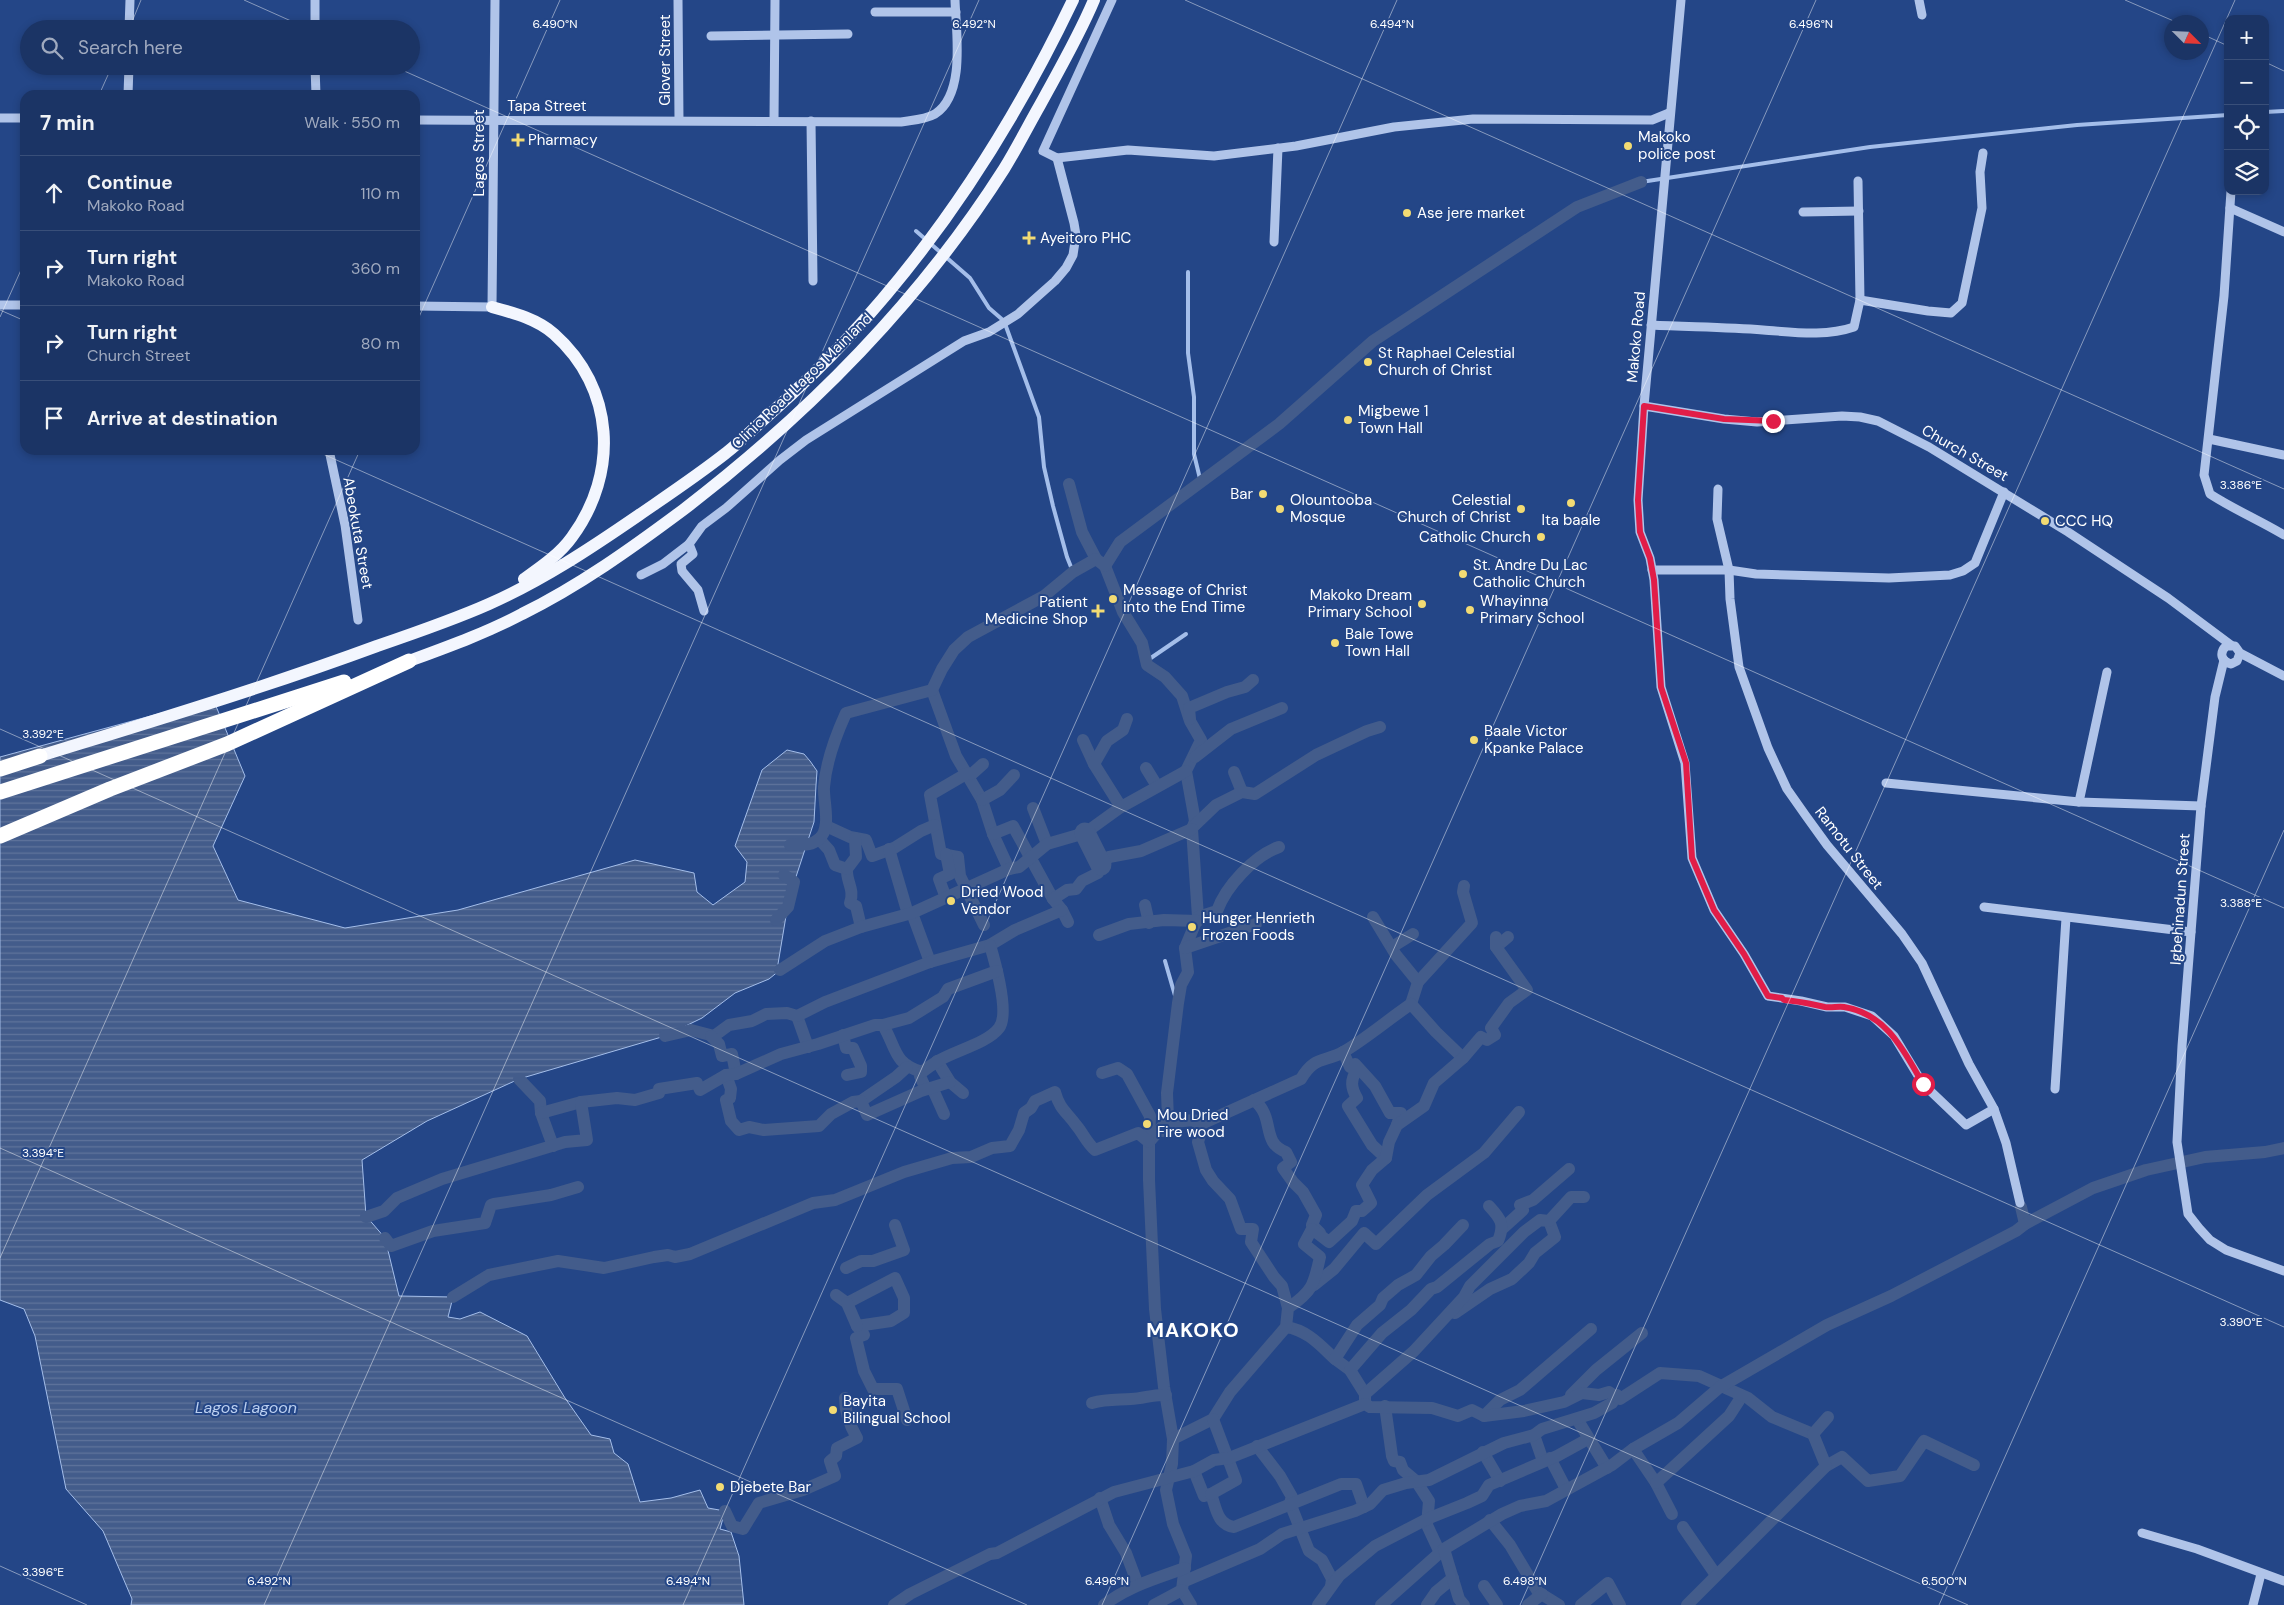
<!DOCTYPE html>
<meta charset="utf-8">
<style>
body{margin:0;font-family:"DM Sans",sans-serif;background:#283f6e;color:#f1f3f6}
.controls{position:absolute;right:15px;top:15px;display:grid;overflow:hidden;border-radius:10px;box-shadow:0 2px 8px #0003}
.controls button{width:45px;height:45px;display:grid;place-items:center;padding:0;border:0;border-bottom:1px solid #394f79;background:#1b3465;color:#f1f3f6;font:25px sans-serif}
.compass{position:absolute;left:2164px;top:15px;width:45px;height:45px;border-radius:50%;background:#1b3465;box-shadow:0 2px 8px #0003;rotate:114deg}
.stop{position:absolute;width:15px;height:15px;margin:-11px;border:4px solid #e11d48;border-radius:50%;background:#fff}
.stop.end{background:#e11d48;border-color:#fff;box-shadow:0 1px 5px #0008}
.list{margin:0;padding:0;list-style:none}
h2{display:flex;justify-content:space-between;align-items:center;height:65px;margin:0;padding:0 20px;font-size:21px}
h2 small{font-size:16px;font-weight:400;color:#a0aabf}
.list li{display:grid;grid-template-columns:32px 1fr auto;gap:15px;align-items:center;box-sizing:border-box;height:75px;padding:0 20px;border-top:1px solid #394f79}
.list b{display:block;font-size:19px;white-space:nowrap}
.list p{margin:0;font-size:16px;white-space:nowrap;color:#a0aabf}
.list em{font-size:16px;font-style:normal;color:#a0aabf}
.icon{flex:none;width:28px;height:28px;fill:none;stroke:currentColor;stroke-width:2;stroke-linecap:round;stroke-linejoin:round}
.map{position:relative;flex:none;width:2284px;height:1605px;overflow:hidden}
.search{position:absolute;background:#1b3465;box-shadow:0 2px 8px #0003;left:20px;top:20px;width:400px;height:55px;display:flex;align-items:center;gap:12px;box-sizing:border-box;padding:0 18px;border-radius:28px;color:#a0aabf;font-size:19px}
.panel{position:absolute;background:#1b3465;box-shadow:0 2px 8px #0003;left:20px;top:90px;width:400px;height:365px;border-radius:15px}
.map>svg:first-child{display:block}
.water{fill:url(#water-rules);stroke:#a4beea}
.lines{fill:none;stroke-linecap:round;stroke-linejoin:round}
.stream{stroke:#a4beea;stroke-width:4}
.canal{stroke:#435c8b;stroke-width:12}
.river{stroke:#435c8b;stroke-width:21}
.minor{stroke:#b0c4e9;stroke-width:9}
.major{stroke:#f3f6fe;stroke-width:12}
.highway{stroke:#fff;stroke-width:15}
.route{stroke:#e11d48;stroke-width:6}
.ticks{fill:none;stroke:#fff;stroke-width:1;stroke-opacity:0.45}
.poi-dot{fill:#f3db73;stroke:#244687;stroke-width:2}
.labels{text-anchor:middle;stroke-width:4;stroke-linejoin:round;paint-order:stroke}
.street-label{font-size:15px;fill:#fff;stroke:#244687}
.poi-label{font-size:15px;fill:#fff;stroke:#244687;text-anchor:start}
.water-label{font-size:16px;font-style:italic;fill:#bbcff0;stroke:#244687}
.district-label{font-size:20px;font-weight:bold;letter-spacing:1px;fill:#fff;stroke:#244687}
.ticks-label{font-size:12px;text-anchor:middle;fill:#fff;stroke:#244687;stroke-width:4;stroke-linejoin:round;paint-order:stroke}
</style>
<div class="map">
<svg width="2284" height="1605" viewBox="0 0 2284 1605">
<defs>
<pattern id="water-rules" width="6" height="5" patternUnits="userSpaceOnUse" patternTransform="scale(1.25)"><rect width="6" height="5" fill="#435c8b"/><path d="M0 2.5h6" fill="none" stroke="#5f749c"/></pattern>
</defs>
<rect width="100%" height="100%" fill="#244687"/>
<path class="water" d="M213,699L245,776L213,846L238,900L345,928L458,910L635,860L694,873L697,892L713,905L745,882L747,862L735,846L762,770L787,750L804,754L810,761L817,771L816,785L814,822L789,898L778,964L780,970L769,979L735,993L702,1018L665,1036L519,1079L427,1121L362,1160L366,1216L385,1238L399,1296L453,1297L448,1317L460,1319L480,1312L527,1336L565,1398L591,1435L610,1439L614,1453L628,1464L640,1502L671,1498L700,1490L708,1508L725,1511L720,1529L731,1532L739,1556L744,1605H131L132,1599L103,1531L66,1489L35,1336L24,1309L0,1300V757Z"/>
<g class="lines">
<g class="stream">
<path d="M2265,112L2284,111"/>
<path d="M1641,182L1870,147L2077,125L2228,115"/>
<path d="M916,231L970,278L989,308L1004,321L1039,417L1044,467L1053,506L1067,557L1073,572"/>
<path d="M1188,272V353L1194,397V454L1201,483"/>
<path d="M1145,662L1186,634"/>
<path d="M1165,961L1178,1006"/>
</g>
<g class="canal">
<path d="M1069,484L1082,532L1096,559"/>
<path d="M1105,566L1123,612L1142,643L1147,665L1165,677L1182,696L1190,721L1201,740L1186,771L1195,821L1192,829L1198,917L1185,948L1188,972L1181,985L1178,1003L1167,1093L1168,1120L1149,1142V1180L1155,1309L1164,1387L1173,1439L1172,1464L1166,1490L1173,1524L1186,1556L1182,1590L1191,1605"/>
<path d="M932,690L956,756L982,800L993,834L1009,869"/>
<path d="M1190,719L1189,708L1227,692L1245,687L1253,680"/>
<path d="M1083,740L1094,764"/>
<path d="M1195,757L1231,729L1282,708"/>
<path d="M983,764L973,773L966,774L930,795L941,854L958,857L960,876L984,925"/>
<path d="M1146,768L1157,786"/>
<path d="M1234,772L1242,792"/>
<path d="M982,800L1000,790L1014,775"/>
<path d="M1121,807L1094,764L1107,741L1123,730L1127,719"/>
<path d="M1033,808L1047,844"/>
<path d="M826,826L850,837L866,840L872,856L894,848L921,831L935,825"/>
<path d="M1192,828L1216,805L1242,792L1255,794L1316,755L1367,731L1380,727"/>
<path d="M993,834L1013,826L1053,899"/>
<path d="M819,839L829,850L835,865L847,869C846,882 855,889 850,903L856,906L861,927"/>
<path d="M790,845C800,843 808,848 819,839C832,828 823,801 824,787C826,762 836,735 846,713L932,690L942,669L954,650L968,637L1044,596L1073,572L1096,559L1105,566L1120,542L1279,424L1373,341L1577,207L1641,182"/>
<path d="M889,849L908,914"/>
<path d="M946,854L950,874L939,879L946,898"/>
<path d="M847,869L856,857L855,838"/>
<path d="M1145,905L1149,923"/>
<path d="M912,913L930,962"/>
<path d="M1198,917L1217,911C1226,886 1254,856 1279,847"/>
<path d="M1373,917L1396,955L1418,982"/>
<path d="M776,920L788,907L794,882L784,875"/>
<path d="M1068,922L1062,910L1053,899L1067,890L1076,889L1082,881L1098,873L1101,865L1109,857L1141,851L1192,829"/>
<path d="M1099,935L1129,924L1164,920L1198,921"/>
<path d="M1392,947L1413,934"/>
<path d="M1496,947L1508,937"/>
<path d="M1185,948L1256,924"/>
<path d="M780,970L825,941L861,927L912,913L1009,869L1019,867L1047,844L1085,833L1121,807L1186,771"/>
<path d="M1411,1004L1418,982L1472,923L1463,892L1464,886"/>
<path d="M797,1016L808,1047"/>
<path d="M883,1025C897,1049 893,1063 922,1072L920,1076L925,1087L932,1089L935,1094L944,1114"/>
<path d="M843,1035L846,1048H853L861,1066V1072L847,1075"/>
<path d="M665,1036L691,1030L714,1036L729,1025L752,1021L766,1014L787,1013L797,1016L825,1002L930,962L990,945L1015,930L1062,910"/>
<path d="M711,1036L719,1044L722,1056L732,1054L736,1074"/>
<path d="M1343,1052L1350,1067L1357,1070C1350,1080 1351,1088 1357,1098L1348,1106L1372,1145L1386,1158"/>
<path d="M937,1061L950,1082L963,1093"/>
<path d="M1355,1064L1375,1086L1390,1113H1401L1397,1125"/>
<path d="M922,1072C927,1068 933,1064 938,1061C954,1051 988,1043 999,1028C1010,1014 995,962 990,945"/>
<path d="M1102,1073L1118,1068L1127,1074L1150,1116L1149,1142"/>
<path d="M726,1075L731,1089L730,1098L726,1100L731,1121L739,1130L749,1127L764,1130L819,1126L831,1114L853,1102L861,1101L896,1077L907,1067"/>
<path d="M519,1079L540,1101L541,1113L553,1146"/>
<path d="M1254,1100C1276,1118 1260,1142 1286,1152L1291,1162L1283,1168L1293,1182L1303,1192L1316,1215L1312,1225L1320,1233"/>
<path d="M861,1101L867,1115L921,1091L950,1082"/>
<path d="M541,1113L581,1102L617,1098L635,1100L659,1093V1089L697,1083L700,1090L726,1075L736,1074L781,1054L818,1044L875,1025H883L909,1018L943,997L948,989L997,971"/>
<path d="M1199,1125L1201,1132L1198,1142L1206,1170L1213,1181L1230,1199L1241,1229H1253L1251,1242L1274,1277L1282,1286L1288,1308"/>
<path d="M1163,1131L1173,1122L1194,1120L1199,1125L1301,1079C1315,1055 1325,1063 1345,1051C1368,1037 1389,1019 1411,1004L1436,1032L1463,1058"/>
<path d="M2021,1207L2025,1224"/>
<path d="M366,1217L384,1211L397,1198L442,1179L565,1142L587,1140L581,1102"/>
<path d="M1502,1229L1523,1210L1520,1205L1533,1200L1569,1169"/>
<path d="M385,1238L391,1246L433,1231L485,1223L491,1205L494,1204L551,1195L578,1187"/>
<path d="M846,1268L861,1261H873L904,1250L895,1225"/>
<path d="M1314,1285L1334,1269L1364,1233L1376,1244L1427,1195L1484,1153L1519,1112"/>
<path d="M836,1295L847,1303L895,1278L904,1298V1313L891,1321L857,1326L864,1335L856,1338L864,1371L873,1389H897L907,1420"/>
<path d="M453,1297L489,1275L558,1261L604,1268L654,1257L668,1255L675,1257L690,1254L813,1203L835,1200L904,1172L952,1158L971,1157L992,1148L1010,1146L1019,1130L1024,1113L1031,1108L1035,1101L1055,1092C1060,1110 1066,1111 1076,1125C1083,1133 1086,1142 1095,1150L1138,1133L1149,1142"/>
<path d="M847,1303L857,1326"/>
<path d="M1455,1313L1490,1289L1512,1279L1529,1263L1535,1253L1555,1237L1549,1221"/>
<path d="M1286,1327C1307,1330 1320,1345 1335,1359"/>
<path d="M1350,1370L1335,1359L1357,1325L1380,1305L1383,1298L1398,1285L1416,1275L1431,1256L1444,1245L1463,1225"/>
<path d="M1365,1394L1350,1370L1382,1333L1411,1310L1431,1289L1437,1287L1490,1244L1498,1241C1505,1224 1501,1219 1489,1206"/>
<path d="M1571,1395L1596,1370L1642,1333"/>
<path d="M1092,1403C1106,1399 1117,1400 1131,1399C1143,1399 1153,1394 1166,1395"/>
<path d="M1365,1404V1394L1414,1351L1464,1297L1470,1286L1524,1232L1540,1220L1549,1221L1571,1197H1584"/>
<path d="M1385,1406L1392,1456L1394,1461L1400,1462L1403,1470L1416,1481L1429,1501L1427,1525L1440,1553"/>
<path d="M1484,1416L1500,1400L1520,1390L1591,1329"/>
<path d="M1577,1419L1607,1468"/>
<path d="M1534,1435L1543,1461"/>
<path d="M1173,1439L1213,1419L1230,1392L1286,1327L1288,1308C1312,1292 1314,1285 1320,1257L1304,1244L1312,1229L1329,1242L1352,1221L1356,1211H1362L1371,1203L1362,1185L1372,1170L1386,1158L1389,1142L1397,1125L1424,1106L1434,1083L1463,1058L1481,1037L1487,1040L1495,1035L1491,1028L1509,1003L1527,990L1496,947V937"/>
<path d="M1257,1446L1280,1476L1292,1497L1290,1503L1309,1551L1322,1560L1332,1579L1331,1586"/>
<path d="M1633,1449L1656,1483L1672,1514"/>
<path d="M1483,1452L1500,1481"/>
<path d="M1550,1458L1566,1489"/>
<path d="M1826,1466L1842,1457L1868,1481L1900,1476L1924,1441L1974,1465"/>
<path d="M1194,1471L1204,1496L1211,1494C1216,1507 1217,1525 1234,1527L1341,1484H1356L1364,1507"/>
<path d="M1656,1483L1729,1416L1742,1396"/>
<path d="M1211,1494L1236,1480L1213,1419"/>
<path d="M1100,1498L1109,1525L1126,1553L1138,1585"/>
<path d="M725,1511L732,1526L743,1529L759,1503L803,1490L835,1476L830,1461L836,1456L837,1448L857,1438C850,1426 845,1413 845,1398"/>
<path d="M1490,1520L1510,1545L1538,1592L1559,1605"/>
<path d="M1683,1527L1716,1575"/>
<path d="M1185,1581L1260,1549L1282,1534L1355,1511L1370,1504L1383,1490L1406,1483L1429,1480L1504,1443L1534,1435L1542,1429L1594,1413L1612,1403L1617,1395"/>
<path d="M1484,1586L1497,1605"/>
<path d="M894,1605L910,1594L990,1554L997,1553L1114,1492L1194,1471L1214,1460L1229,1458L1365,1404L1370,1407L1432,1408L1458,1416L1472,1410L1484,1416L1524,1411L1564,1402L1582,1393L1599,1395L1609,1392L1620,1399L1660,1373L1699,1376L1748,1398L1772,1417L1813,1434"/>
<path d="M1104,1605C1128,1586 1158,1578 1185,1568"/>
<path d="M1154,1605L1182,1590"/>
<path d="M1318,1605L1339,1576L1375,1546L1427,1519L1467,1503L1482,1496L1489,1485L1557,1456L1588,1439"/>
<path d="M1381,1605L1444,1549"/>
<path d="M1427,1605L1436,1592L1453,1578"/>
<path d="M1464,1605L1459,1599L1444,1549L1502,1514L1520,1506L1546,1501L1612,1465L1633,1449L1678,1423L1720,1387L1827,1325L1891,1296L2016,1231L2025,1224L2093,1188L2146,1170L2205,1157L2265,1152L2284,1148"/>
<path d="M1528,1605L1542,1594"/>
<path d="M1581,1605L1608,1583L1620,1605"/>
<path d="M1687,1605L1826,1466L1813,1434L1828,1417"/>
</g>
<path class="river" d="M1085,833L1101,865"/>
<g class="minor">
<path d="M315,0V29"/>
<path d="M678,0L679,120"/>
<path d="M1112,0L1043,151L1057,158L1128,150L1214,156L1296,146L1394,127L1473,119L1652,120L1669,113"/>
<path d="M1681,0L1644,406L1638,500L1640,532L1650,558L1654,580L1661,687L1685,763L1692,858L1714,910L1744,954L1768,996L1801,1001L1827,1007H1845L1872,1016L1894,1036L1923,1084L1966,1125L1994,1109"/>
<path d="M1919,0L1922,15"/>
<path d="M875,12H956"/>
<path d="M129,29L130,0"/>
<path d="M711,36L848,34"/>
<path d="M315,66L316,95"/>
<path d="M128,95L129,66"/>
<path d="M0,118H25"/>
<path d="M415,120L901,122C913,120 924,120 935,114C966,94 956,32 955,0"/>
<path d="M774,121L775,0"/>
<path d="M811,121L813,281"/>
<path d="M2231,191L2224,296L2204,475L2210,494C2233,509 2259,520 2284,535"/>
<path d="M2230,208L2284,232"/>
<path d="M1803,212L1859,211"/>
<path d="M1274,242L1278,148"/>
<path d="M1860,300L1928,311L1951,313L1962,303L1982,208L1980,172L1983,153"/>
<path d="M0,305H25"/>
<path d="M415,306L492,307L495,0"/>
<path d="M1651,325C1688,327 1726,327 1763,330C1793,332 1825,337 1854,327L1860,300L1858,181"/>
<path d="M1644,406L1724,419L1757,422L1842,416L1860,417L1878,421L1929,447L2068,532L2168,598L2231,645"/>
<path d="M2209,439L2284,455"/>
<path d="M329,450L345,525L358,620"/>
<path d="M1718,489L1717,519L1729,570L1730,599L1739,667L1768,748L1787,789L1806,816L1827,845L1902,934L1922,963L1969,1064L1994,1109L2006,1143L2020,1203"/>
<path d="M689,544L693,554L681,564L682,571L698,590L704,611"/>
<path d="M1652,570H1729L1756,574L1889,578L1950,575L1963,571L1975,563L2004,492"/>
<path d="M641,575L663,564L689,544L702,526L726,508L780,460L806,440L964,341L989,332L1018,314L1055,281L1066,268L1073,255L1076,235L1074,223L1057,158"/>
<path d="M2240,653L2237,661L2231,664C2221,661 2219,653 2226,646H2235L2240,653L2284,676"/>
<path d="M2224,660L2215,697L2201,806L2182,1046L2177,1142L2188,1214L2199,1228L2210,1240L2226,1250L2284,1271"/>
<path d="M1886,783L2079,802L2201,806"/>
<path d="M2079,802L2107,672"/>
<path d="M1984,907L2191,932"/>
<path d="M2055,1089L2066,918"/>
<path d="M2142,1533L2197,1549L2284,1581"/>
<path d="M2253,1605L2261,1574"/>
</g>
<g class="major">
<path d="M492,307C514,313 537,319 554,334C615,388 619,473 572,537C560,554 541,567 524,579"/>
<path d="M409,661C447,647 486,633 522,614C579,586 632,548 683,510C807,415 920,301 1004,169C1017,148 1028,126 1040,105C1059,70 1079,36 1094,0"/>
<path d="M40,756C153,721 266,687 377,646C415,633 453,620 489,604C543,580 591,548 639,515C668,495 698,475 726,453C742,441 756,426 771,413C900,299 999,155 1073,0"/>
</g>
<g class="highway">
<path d="M0,769L40,756"/>
<path d="M0,792L344,682"/>
<path d="M0,836L110,789L227,744L409,661"/>
</g>
</g>
<g class="lines">
<path class="route" d="M1773,421L1724,419L1644,406L1638,500L1640,532L1650,558L1654,580L1661,687L1686,763L1692,858L1714,910L1744,954L1768,996L1782,998L1784,1000C1799,1001 1811,1004 1825,1007C1832,1008 1838,1006 1844,1007C1887,1014 1904,1051 1923,1084"/>
</g>
<path class="ticks" d="M244,0L309,29M1185,0L2284,489M2125,0L2176,22M129,29L141,0M2202,34L2228,46M2265,62L2284,71M393,66L2284,908M99,95L112,66M0,310L25,321M0,317L25,261M415,326L560,0M314,450L2284,1327M0,729L1968,1605M0,1148L1027,1605M0,1258L360,450M0,1566L87,1605M264,1605L979,0M683,1605L1397,0M1102,1605L1816,0M1520,1605L2235,0M1939,1605L2284,830"/>
<g class="poi-dot">
<path d="M515.5 132.5h5v5h5v5h-5v5h-5v-5h-5v-5h5z"/>
<circle cx="1628" cy="146" r="5"/>
<circle cx="1407" cy="213" r="5"/>
<path d="M1026.5 230.5h5v5h5v5h-5v5h-5v-5h-5v-5h5z"/>
<circle cx="1368" cy="362" r="5"/>
<circle cx="1348" cy="420" r="5"/>
<circle cx="1263" cy="494" r="5"/>
<circle cx="1571" cy="503" r="5"/>
<circle cx="1280" cy="509" r="5"/>
<circle cx="1521" cy="509" r="5"/>
<circle cx="2045" cy="521" r="5"/>
<circle cx="1541" cy="537" r="5"/>
<circle cx="1463" cy="574" r="5"/>
<circle cx="1113" cy="599" r="5"/>
<circle cx="1422" cy="604" r="5"/>
<circle cx="1470" cy="610" r="5"/>
<path d="M1095.5 603.5h5v5h5v5h-5v5h-5v-5h-5v-5h5z"/>
<circle cx="1335" cy="643" r="5"/>
<circle cx="1474" cy="740" r="5"/>
<circle cx="951" cy="901" r="5"/>
<circle cx="1192" cy="927" r="5"/>
<circle cx="1147" cy="1124" r="5"/>
<circle cx="833" cy="1410" r="5"/>
<circle cx="720" cy="1487" r="5"/>
</g>
<g class="labels">
<g class="street-label">
<text transform="translate(665 60) rotate(-90)" y="5">Glover Street</text>
<text x="547" y="111">Tapa Street</text>
<text transform="translate(479 153) rotate(-90)" y="5">Lagos Street</text>
<text transform="translate(1636 337) rotate(-85)" y="5">Makoko Road</text>
<text transform="translate(802 381) rotate(-44)" y="5">Clinic Road Lagos Mainland</text>
<text transform="translate(1965 453) rotate(30)" y="5">Church Street</text>
<text transform="translate(358 533) rotate(80)" y="5">Abeokuta Street</text>
<text transform="translate(1849 848) rotate(52)" y="5">Ramotu Street</text>
<text transform="translate(2180 899) rotate(-86)" y="5">Igbehinadun Street</text>
</g>
<g class="poi-label">
<text x="1638" y="142">Makoko<tspan x="1638" dy="17">police post</tspan></text>
<text x="528" y="145">Pharmacy</text>
<text x="1417" y="218">Ase jere market</text>
<text x="1040" y="243">Ayeitoro PHC</text>
<text x="1378" y="358">St Raphael Celestial<tspan x="1378" dy="17">Church of Christ</tspan></text>
<text x="1358" y="416">Migbewe 1<tspan x="1358" dy="17">Town Hall</tspan></text>
<text x="1253" y="499" text-anchor="end">Bar</text>
<text x="1290" y="505">Olountooba<tspan x="1290" dy="17">Mosque</tspan></text>
<text x="1511" y="505" text-anchor="end">Celestial<tspan x="1511" dy="17">Church of Christ</tspan></text>
<text x="1571" y="525" text-anchor="middle">Ita baale</text>
<text x="2055" y="526">CCC HQ</text>
<text x="1531" y="542" text-anchor="end">Catholic Church</text>
<text x="1473" y="570">St. Andre Du Lac<tspan x="1473" dy="17">Catholic Church</tspan></text>
<text x="1123" y="595">Message of Christ<tspan x="1123" dy="17">into the End Time</tspan></text>
<text x="1412" y="600" text-anchor="end">Makoko Dream<tspan x="1412" dy="17">Primary School</tspan></text>
<text x="1480" y="606">Whayinna<tspan x="1480" dy="17">Primary School</tspan></text>
<text x="1088" y="607" text-anchor="end">Patient<tspan x="1088" dy="17">Medicine Shop</tspan></text>
<text x="1345" y="639">Bale Towe<tspan x="1345" dy="17">Town Hall</tspan></text>
<text x="1484" y="736">Baale Victor<tspan x="1484" dy="17">Kpanke Palace</tspan></text>
<text x="961" y="897">Dried Wood<tspan x="961" dy="17">Vendor</tspan></text>
<text x="1202" y="923">Hunger Henrieth<tspan x="1202" dy="17">Frozen Foods</tspan></text>
<text x="1157" y="1120">Mou Dried<tspan x="1157" dy="17">Fire wood</tspan></text>
<text x="843" y="1406">Bayita<tspan x="843" dy="17">Bilingual School</tspan></text>
<text x="730" y="1492">Djebete Bar</text>
</g>
<g class="water-label">
<text x="246" y="1413">Lagos Lagoon</text>
</g>
<g class="district-label">
<text x="1193" y="1337">MAKOKO</text>
</g>
</g>
<g class="ticks-label">
<text x="555" y="28">6.490°N</text>
<text x="974" y="28">6.492°N</text>
<text x="1392" y="28">6.494°N</text>
<text x="1811" y="28">6.496°N</text>
<text x="2241" y="489">3.386°E</text>
<text x="43" y="738">3.392°E</text>
<text x="2241" y="907">3.388°E</text>
<text x="43" y="1157">3.394°E</text>
<text x="2241" y="1326">3.390°E</text>
<text x="43" y="1576">3.396°E</text>
<text x="269" y="1585">6.492°N</text>
<text x="688" y="1585">6.494°N</text>
<text x="1107" y="1585">6.496°N</text>
<text x="1525" y="1585">6.498°N</text>
<text x="1944" y="1585">6.500°N</text>
</g>
</svg>
<div class="controls">
<button>+</button>
<button>−</button>
<button><svg class="icon" aria-label="locate" viewBox="0 0 24 24"><circle cx="12" cy="12" r="6"/><path d="M12 2v4M12 18v4M2 12h4M18 12h4"/></svg></button>
<button><svg class="icon" aria-label="layers" viewBox="0 0 24 24"><path d="M12 4l9 5-9 5-9-5zM3 14l9 5 9-5"/></svg></button>
</div>
<svg class="compass" viewBox="-18 -18 36 36"><path d="M0-13l5 13h-10z" fill="#e53935"/><path d="M0 13l5-13h-10z" fill="#a0aabf"/></svg>
<div class="stop" style="left:1923px;top:1084px"></div>
<div class="stop end" style="left:1773px;top:421px"></div>
<div class="search"><svg class="icon" aria-label="search" viewBox="0 0 24 24"><circle cx="10" cy="10" r="6"/><path d="M15 15l6 6"/></svg>Search here</div>
<section class="panel">
<h2>7 min<small>Walk · 550 m</small></h2>
<ul class="list">
<li><svg class="icon" aria-label="ahead" viewBox="0 0 24 24"><path d="M12 20V5M6 11l6-6 6 6"/></svg><div><b>Continue</b><p>Makoko Road</p></div><em>110 m</em></li>
<li><svg class="icon" aria-label="right" viewBox="0 0 24 24"><path d="M7 20v-9h11M14 6l5 5-5 5"/></svg><div><b>Turn right</b><p>Makoko Road</p></div><em>360 m</em></li>
<li><svg class="icon" aria-label="right" viewBox="0 0 24 24"><path d="M7 20v-9h11M14 6l5 5-5 5"/></svg><div><b>Turn right</b><p>Church Street</p></div><em>80 m</em></li>
<li><svg class="icon" aria-label="arrive" viewBox="0 0 24 24"><path d="M6 21V4h12l-3 4 3 4H6"/></svg><div><b>Arrive at destination</b></div></li>
</ul>
</section>
</div>
